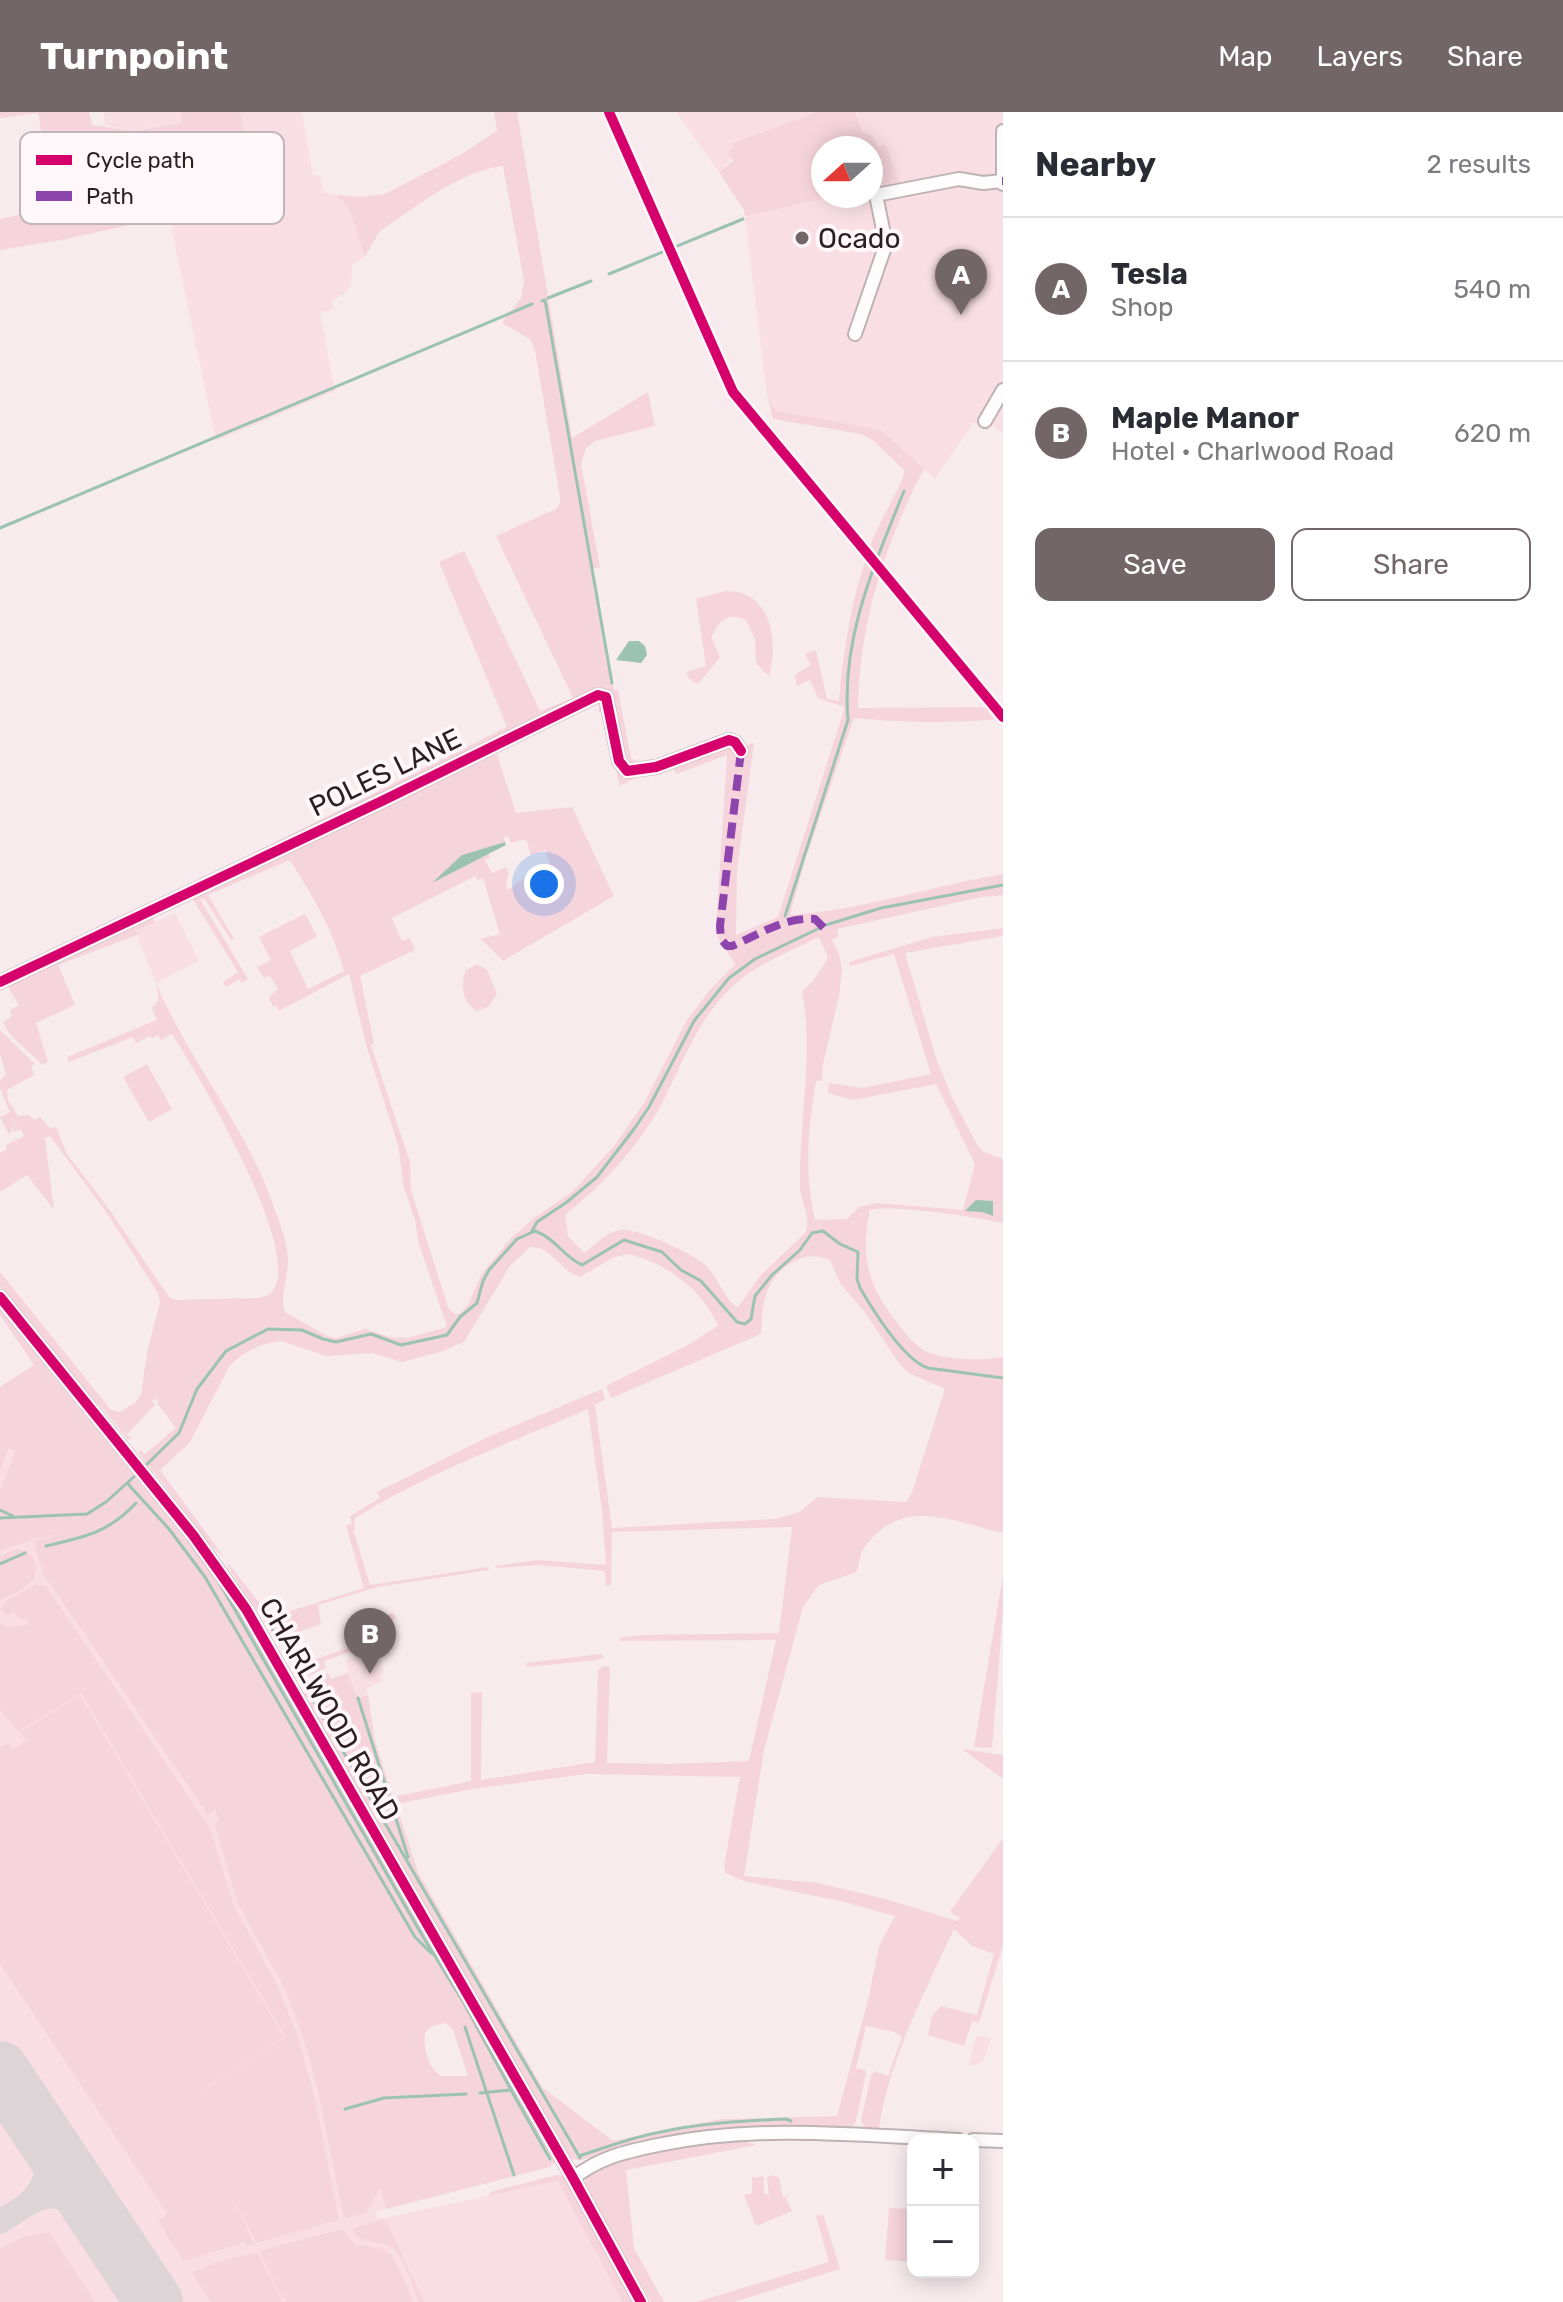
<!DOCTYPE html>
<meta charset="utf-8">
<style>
body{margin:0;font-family:Rubik,sans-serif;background:#f7f7f7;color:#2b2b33}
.controls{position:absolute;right:24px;bottom:24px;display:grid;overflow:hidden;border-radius:16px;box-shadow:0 4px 20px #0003}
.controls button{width:72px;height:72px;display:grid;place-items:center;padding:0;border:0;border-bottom:2px solid #e1e1e2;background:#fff;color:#2b2b33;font:40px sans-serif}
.compass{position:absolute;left:811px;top:24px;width:72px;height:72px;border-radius:50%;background:#fff;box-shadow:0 4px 20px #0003;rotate:249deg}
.you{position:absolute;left:544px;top:772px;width:28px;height:28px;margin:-20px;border:6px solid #fff;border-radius:50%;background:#1a73e8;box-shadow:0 0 0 12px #1a73e833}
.badge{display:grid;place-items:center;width:52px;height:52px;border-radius:50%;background:#736669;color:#fff;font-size:26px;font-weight:700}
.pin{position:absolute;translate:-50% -66px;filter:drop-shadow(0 2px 4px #0008)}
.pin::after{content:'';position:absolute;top:42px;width:28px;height:24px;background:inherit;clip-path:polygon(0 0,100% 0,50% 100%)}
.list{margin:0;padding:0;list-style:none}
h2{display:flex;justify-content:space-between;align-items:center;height:104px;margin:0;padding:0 32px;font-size:34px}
h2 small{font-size:26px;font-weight:400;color:#7c7c81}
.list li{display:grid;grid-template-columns:52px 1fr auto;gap:24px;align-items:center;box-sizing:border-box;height:144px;padding:0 32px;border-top:2px solid #e1e1e2}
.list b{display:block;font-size:30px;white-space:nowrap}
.list p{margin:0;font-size:26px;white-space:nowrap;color:#7c7c81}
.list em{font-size:26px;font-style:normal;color:#7c7c81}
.actions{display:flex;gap:16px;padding:24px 32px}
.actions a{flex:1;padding:18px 0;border:2px solid #736669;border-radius:16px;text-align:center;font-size:28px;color:#736669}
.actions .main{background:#736669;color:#fff}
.map{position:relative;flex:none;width:1003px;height:2190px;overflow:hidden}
header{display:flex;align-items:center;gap:48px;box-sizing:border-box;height:112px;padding:0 40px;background:#736669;color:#fff}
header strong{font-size:38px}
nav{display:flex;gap:44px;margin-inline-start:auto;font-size:28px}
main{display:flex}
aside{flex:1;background:#fff}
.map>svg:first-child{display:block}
.built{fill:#f9dfe5}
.green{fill:#f6d4dc;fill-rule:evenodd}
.water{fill:#9cc2b2}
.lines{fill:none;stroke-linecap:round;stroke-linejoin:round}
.stream{stroke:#9cc2b2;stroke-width:3}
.taxiway{stroke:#dcd4d6;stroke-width:24}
.runway{stroke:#dcd4d6;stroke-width:58}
.minor-casing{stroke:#beb2b5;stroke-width:16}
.minor{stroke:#fefcfc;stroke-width:12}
.quiet{stroke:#8e44ad;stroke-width:8;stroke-dasharray:16 8;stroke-linecap:butt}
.cycleway-casing{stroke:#fff7f9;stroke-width:15}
.cycleway{stroke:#d6006c;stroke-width:10}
.poi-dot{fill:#736669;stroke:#fff7f9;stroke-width:3}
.labels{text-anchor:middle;stroke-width:8;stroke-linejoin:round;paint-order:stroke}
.poi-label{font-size:28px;fill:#2c1f22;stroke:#fff7f9;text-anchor:start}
.street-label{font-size:28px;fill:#2c1f22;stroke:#fff7f9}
.key{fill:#fff7f9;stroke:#c0b6b8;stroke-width:2}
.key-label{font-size:22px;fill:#2c1f22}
</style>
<header>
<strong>Turnpoint</strong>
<nav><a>Map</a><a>Layers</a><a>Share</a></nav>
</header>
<main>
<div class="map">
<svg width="1003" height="2190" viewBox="0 0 1003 2190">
<rect width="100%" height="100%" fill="#f7ebee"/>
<g class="built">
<path d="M109,0H181L182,11L129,19L105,13L104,1Z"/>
<path d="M240,0H302L313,63L320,64L324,81L337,83L350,99L365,145L352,153L351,173L345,181L332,189L334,196L320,201L335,279L216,329L167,95L256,73Z"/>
<path d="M676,0H817L733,31L729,50L719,60Z"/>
<path d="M855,0H1003V323L993,313L987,319L974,310L935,367L881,318L777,300L772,294L766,277L745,104L835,84H871V76L898,70L886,33L877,36L862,20Z"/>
<path d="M175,801L199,849L156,871L135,819Z"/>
<path d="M0,1293L303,1786L386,2097L376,2100L379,2107L558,2069L622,2190H0Z"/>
<path d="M360,1543L363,1549L379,1545L384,1560L381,1565L382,1569L366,1577L368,1583L358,1586L347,1561L349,1559L345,1549Z"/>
<path d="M976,1924L991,1926L983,1949L976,1953H969Z"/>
</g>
<g class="green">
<path d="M0,0H89L92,13L133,19L182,11L181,0H240L256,73L168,95L169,104L67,127L0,138V107L54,95L38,1L0,6Z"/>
<path d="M494,0H517L572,326L648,280L655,314L595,329L586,336L581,352L600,455L592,457L614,578H618L631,646L637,650L665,646L718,623L723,633L741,635L754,631L737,758L736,823L778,805L845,595L818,586L810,568L797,574L795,563L811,553L805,542L816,538L827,587L839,589C843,538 852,485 869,437C878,410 896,386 905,359L874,329L861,322L773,307L766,277L772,294L777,299L881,318L924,357C885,430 859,513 858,596L1003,595V607C953,611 905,611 854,606L805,748L790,803C862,798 932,774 1003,762V783L981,785L837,817L839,824L832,828L839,842L842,857L839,884L823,952L822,969H816C808,1016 804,1061 815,1108L847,1107L859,1095L876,1091L963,1098L975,1052L936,972L852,988L828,981L829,971L862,976L931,962L894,842L850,854L849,850L932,825L1003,816V824L905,841L936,946L953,987L977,1033L984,1040L1003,1047V1111C975,1105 895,1092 870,1098C859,1150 870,1177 902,1217C910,1226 918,1237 930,1241C950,1248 982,1249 1003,1245V1421C950,1409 902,1383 864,1436C859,1443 860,1452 856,1460L819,1473L803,1495L764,1638L744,1764L818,1771L889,1788L957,1809L960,1806L950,1800L1003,1726V1834L979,1911L972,1909L964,1934L928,1923L932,1904L941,1894L977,1903L994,1842L972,1834L954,1817C926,1877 888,1951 879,2016H865L861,2009L871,1963L875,1959L888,1964L902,1925L894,1920L866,1914L856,1956L865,1958L866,1962L856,2009L852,2015C761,2008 667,2021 581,2048L571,2047L312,1600L301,1574L328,1561L331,1567L347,1561L358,1586L368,1583L375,1629L393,1685L471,1669V1581L482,1580L481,1668L595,1650L598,1558L604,1554L610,1555L607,1651L672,1652L749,1649L776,1528L618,1529L623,1525L643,1523L779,1521L792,1415L612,1420L611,1473L606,1474L605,1459L538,1453L496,1456L495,1454L537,1448L606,1453L602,1398L588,1297C510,1331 427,1361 355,1406L354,1420L370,1473L488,1455L489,1458L378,1475L318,1493L321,1512L277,1528L229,1457L227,1450L271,1505L364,1476L346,1414L352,1411L350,1404L380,1386L377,1380L488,1325L602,1277L605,1288L595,1293L612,1416L775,1407L800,1400L817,1385L906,1390L912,1380L945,1277L911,1262L901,1254L864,1199L840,1171L830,1148C803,1135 773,1158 766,1183C762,1195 762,1209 761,1222L611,1286L606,1274L688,1233L718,1214C704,1179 664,1149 627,1142L612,1146L580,1165C561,1160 552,1134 530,1135L510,1154L464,1230L440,1240L402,1250L372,1241L326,1244L281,1229L261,1233L242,1243L230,1253L190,1330L160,1358L224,1445L213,1436L138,1340L141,1338L145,1342L176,1316L157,1291L158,1289L155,1286L152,1289L155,1293L127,1322L131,1326L128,1328L105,1299L78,1273L0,1175V1160L111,1298L120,1300L136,1290L141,1282L147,1241L160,1190L158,1181L107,1101L50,1024L45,1026L54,1098L27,1063L0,1080V1041L7,1037L6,1033L24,1024L21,1017L12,1021L18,1008L9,1023L0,1005L10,1000L0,977V968L6,963L0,942V918L35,952L31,955L34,963L7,978L8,988L18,1004L29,1003L34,1008L40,1005L50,1016L56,1015L67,1042L109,1097L169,1185L176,1188L259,1186C328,1176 191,951 172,922L161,928L158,923L152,926L150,924L136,931L133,925L69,950L67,945L157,908L152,896L159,888L156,871C187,946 244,1012 271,1087C277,1105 287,1127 288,1146C289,1164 279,1183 285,1200L327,1224L336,1226L365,1217L390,1225L408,1226L447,1215L418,1129L415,1108L404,1076L398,1033L367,936L349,862L279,899L276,893L273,895L269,885L278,877L270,864L264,866L257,855L271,848L259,825L305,802L317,824L290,839L308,877L344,859C333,818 312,783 290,748L208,783L234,827L231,828L204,786L200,787L248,867L242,871L239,867L226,875L223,870L238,860L185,775L507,615L439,450L464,439L540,599L573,586L496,424L556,397L560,391V385L535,238L530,227L502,211L521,186L524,169L503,54C461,59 425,89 390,112L379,120L365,145L350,99L337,83L361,85L385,82L460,43L497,19ZM600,587L598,598L602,602L620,674L649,659L674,657L676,662L727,643L716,815L718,826L735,852L709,879L687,908L644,991L615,1033L572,1080L534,1106L511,1126L481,1163L469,1191L461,1201L455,1202L448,1195L411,1078L410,1050L371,933L374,931L360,864L415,838L410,826L402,829L392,806L475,764L478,768L483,766L500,822L481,827L503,849L614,784L572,695L516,701L495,637ZM508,724L511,731L526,727L531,743L545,738L550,752L531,759V765L520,769L508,778L506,772L509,761L506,755L492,761L485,748L490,745L488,742L477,747L462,743L505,730L504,726ZM819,825L828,846L813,869L802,879C814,939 799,1010 800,1073C800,1088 812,1108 805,1121L760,1164L738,1195C725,1189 719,1168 709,1157C698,1143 637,1115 620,1118C607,1120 595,1133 584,1141L568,1124L565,1103C603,1072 637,1037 661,993C682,953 698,905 734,873C757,852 790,839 819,825ZM587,1662L740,1665L724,1754L726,1761L744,1769L844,1790L895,1804L879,1834L868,1888L837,2004L721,2007L613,2029L542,1975L418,1760L396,1692L472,1677Z"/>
<path d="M817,0H855L862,20L873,24L877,35L886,32L899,70L871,76V36H823V84H835L745,104L744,98L719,60L733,49L727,40L733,35V31Z"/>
<path d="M725,479C771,477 779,529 769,564L756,551L755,527L747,509C728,498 719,509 711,526L720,545L698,572L689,567L686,560L706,554L696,487Z"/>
<path d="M151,805L156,810L135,819L137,823L58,853L75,893L36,911L48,950L42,953C29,938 11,928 3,911L12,904L10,898L19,893L8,875L0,878V873Z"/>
<path d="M477,852L487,858L497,882L488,895L477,899C462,890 460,873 466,858Z"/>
<path d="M147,952L172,997L149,1010L123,965Z"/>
<path d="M0,1192L50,1260L227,1478L361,1716L366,1717L554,2041L555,2050L550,2055L386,2097L380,2076L367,2100L346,2106L343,2102L318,1979L305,1931L285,1877L238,1792L215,1713L219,1706L215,1698L208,1703L44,1463L35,1435V1429L72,1420L34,1427L0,1439V1380L15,1339L9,1336L0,1358V1275L34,1253L0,1203ZM446,1911L453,1918L468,1964H441C428,1956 423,1936 425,1921L432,1914Z"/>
<path d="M15,1437C35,1436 43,1460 28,1473C21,1479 9,1483 0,1488V1445Z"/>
<path d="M1003,1463V1499L992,1636L974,1635Z"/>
<path d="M37,1472L46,1474L210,1716L233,1792L276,1871L297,1922L314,1983L339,2108L256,2131L242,2102L220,2068L241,2102L254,2132L246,2134L245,2130L184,2149L158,2109L167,2102L0,1852V1635L8,1631L13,1637L26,1628L21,1620L80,1583L284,1925L150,2012L286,1925L81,1581L18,1620L0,1597V1511L7,1515L28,1513L27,1507H20L12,1499L9,1505L0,1497L6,1489Z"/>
<path d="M393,1501L396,1507L380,1514L385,1528L382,1529L379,1520L363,1525L359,1512Z"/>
<path d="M365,1530L366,1534L324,1549L326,1556L297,1569L290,1556Z"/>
<path d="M601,1542L604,1545L597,1548L527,1555L526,1551Z"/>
<path d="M962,1637L1003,1643V1667Z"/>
<path d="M741,2028L756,2033L626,2058L634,2136L664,2190H651L585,2075V2067C607,2040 706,2032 741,2028Z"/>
<path d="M556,2063L566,2064L636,2190H622L558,2069L487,2084L494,2079Z"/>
<path d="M773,2063L779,2066L783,2086L789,2083L786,2087L792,2099L756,2114L744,2083L752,2081V2064L754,2066L762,2064L764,2067V2081L769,2083L767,2065Z"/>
<path d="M889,2096L913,2097V2150L885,2148Z"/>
<path d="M823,2102L840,2157L734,2190H696L829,2150L816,2104Z"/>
<path d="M383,2107L389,2115L424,2190H419C412,2175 407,2150 395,2138C382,2125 360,2136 352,2117Z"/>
<path d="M342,2117L354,2132L382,2137L393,2144L413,2190H284L285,2186L282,2185L259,2139Z"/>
<path d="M49,2120L95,2190H0V2136L24,2125Z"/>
<path d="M257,2140L283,2190H211L192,2161L215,2151Z"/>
</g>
<g class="water">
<path d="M629,529H639L645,534L647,543L641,551L616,548Z"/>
<path d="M505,730L506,733L432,771L462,743Z"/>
<path d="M976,1088L993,1089V1104L982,1100L965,1099Z"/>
</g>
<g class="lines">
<g class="stream">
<path d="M609,162L743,107"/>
<path d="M548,186L591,169"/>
<path d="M542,189L545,188L612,571"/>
<path d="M0,416L532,192"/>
<path d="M785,804L848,608C841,526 874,454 904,379"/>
<path d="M532,1119L537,1110L567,1090L597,1065L634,1017L649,995L694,909L729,866L755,847L826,813L881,796L1003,773"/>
<path d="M142,1357L179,1321L197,1277L226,1239L268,1217L302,1218L323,1227L336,1230L371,1222L401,1233L447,1223L460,1205L477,1191L483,1169L489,1158L517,1127L535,1119C555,1126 564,1145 582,1153L624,1128L662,1140L681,1158L701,1169L737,1210L745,1212L751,1207L755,1184L772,1163L800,1138L812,1121L823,1119L840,1132L858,1140L857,1167L860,1176C873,1198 903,1248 928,1256L1003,1266"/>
<path d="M128,1372L169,1417L205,1465L415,1825L431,1841"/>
<path d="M0,1398L13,1404"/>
<path d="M0,1406L87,1402L106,1390L137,1362"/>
<path d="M46,1434C85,1425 108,1421 136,1391"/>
<path d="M0,1452L25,1441"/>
<path d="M220,1472L423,1825L464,1891L511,1978L480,1981"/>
<path d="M269,1511L278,1528"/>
<path d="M285,1540L289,1549"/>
<path d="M293,1555L300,1567"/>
<path d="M305,1574L579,2044"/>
<path d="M358,1586L408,1745"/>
<path d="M465,1915L514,2063"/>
<path d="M511,1978L550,2047"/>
<path d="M345,1997L384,1986L466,1982"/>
<path d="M580,2046L579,2044C604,2036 630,2026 656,2021C699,2011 742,2009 786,2007L791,2009"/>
</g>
<g class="taxiway">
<path d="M27,2092C50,2073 52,2045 40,2018"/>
<path d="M0,2110C41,2083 51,2073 96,2102"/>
<path d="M135,2162L145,2190"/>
</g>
<path class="runway" d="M0,1958L154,2190"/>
<g class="minor-casing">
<g id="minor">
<path d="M1003,19V72"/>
<path d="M855,222L886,132L876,83L959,67L983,71L1002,69"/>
<path d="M985,309L1003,278"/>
<path d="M0,870L384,688L598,583L606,585L619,649L627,659L656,655L729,628L735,630L741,639"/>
<path d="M0,1185L193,1423L246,1497L573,2066L641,2190"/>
<path d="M973,2028L1003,2029"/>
<path d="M573,2066C601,2045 624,2040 658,2033C758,2012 858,2023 959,2028"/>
</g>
</g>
<use href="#minor" class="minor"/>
<g class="quiet">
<path d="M1002,69H1003"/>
<path d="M741,639L720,814L721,827L727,834H732C760,822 784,805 815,807L825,817"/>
</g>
<g class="cycleway-casing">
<g id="cycleway">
<path d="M609,0L733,280L1003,605"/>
<path d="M0,870L384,688L598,583L606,585L619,649L627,659L656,655L729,628L735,630L741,639"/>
<path d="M0,1185L193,1423L246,1497L573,2066L641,2190"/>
</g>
</g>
<use href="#cycleway" class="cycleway"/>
</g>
<circle class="poi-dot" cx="802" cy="126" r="8"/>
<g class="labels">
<g class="poi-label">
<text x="818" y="136">Ocado</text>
</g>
<g class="street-label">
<text transform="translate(385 660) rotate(-26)" y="10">POLES LANE</text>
<text transform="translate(330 1597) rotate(60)" y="10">CHARLWOOD ROAD</text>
</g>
</g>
<rect x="20" y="20" width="264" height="92" rx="12" class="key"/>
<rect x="36" y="43" width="36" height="10" fill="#d6006c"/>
<rect x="36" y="79" width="36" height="10" fill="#8e44ad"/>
<g class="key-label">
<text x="86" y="56">Cycle path</text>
<text x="86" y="92">Path</text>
</g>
</svg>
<div class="controls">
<button>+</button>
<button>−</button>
</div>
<svg class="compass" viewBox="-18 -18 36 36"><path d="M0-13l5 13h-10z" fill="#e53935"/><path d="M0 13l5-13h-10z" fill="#7c7c81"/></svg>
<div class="you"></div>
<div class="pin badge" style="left:961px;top:203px">A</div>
<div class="pin badge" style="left:370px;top:1562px">B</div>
</div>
<aside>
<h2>Nearby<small>2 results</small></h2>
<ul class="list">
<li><span class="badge">A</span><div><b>Tesla</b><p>Shop</p></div><em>540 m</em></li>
<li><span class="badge">B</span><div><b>Maple Manor</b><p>Hotel · Charlwood Road</p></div><em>620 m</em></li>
</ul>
<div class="actions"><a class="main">Save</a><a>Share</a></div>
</aside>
</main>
